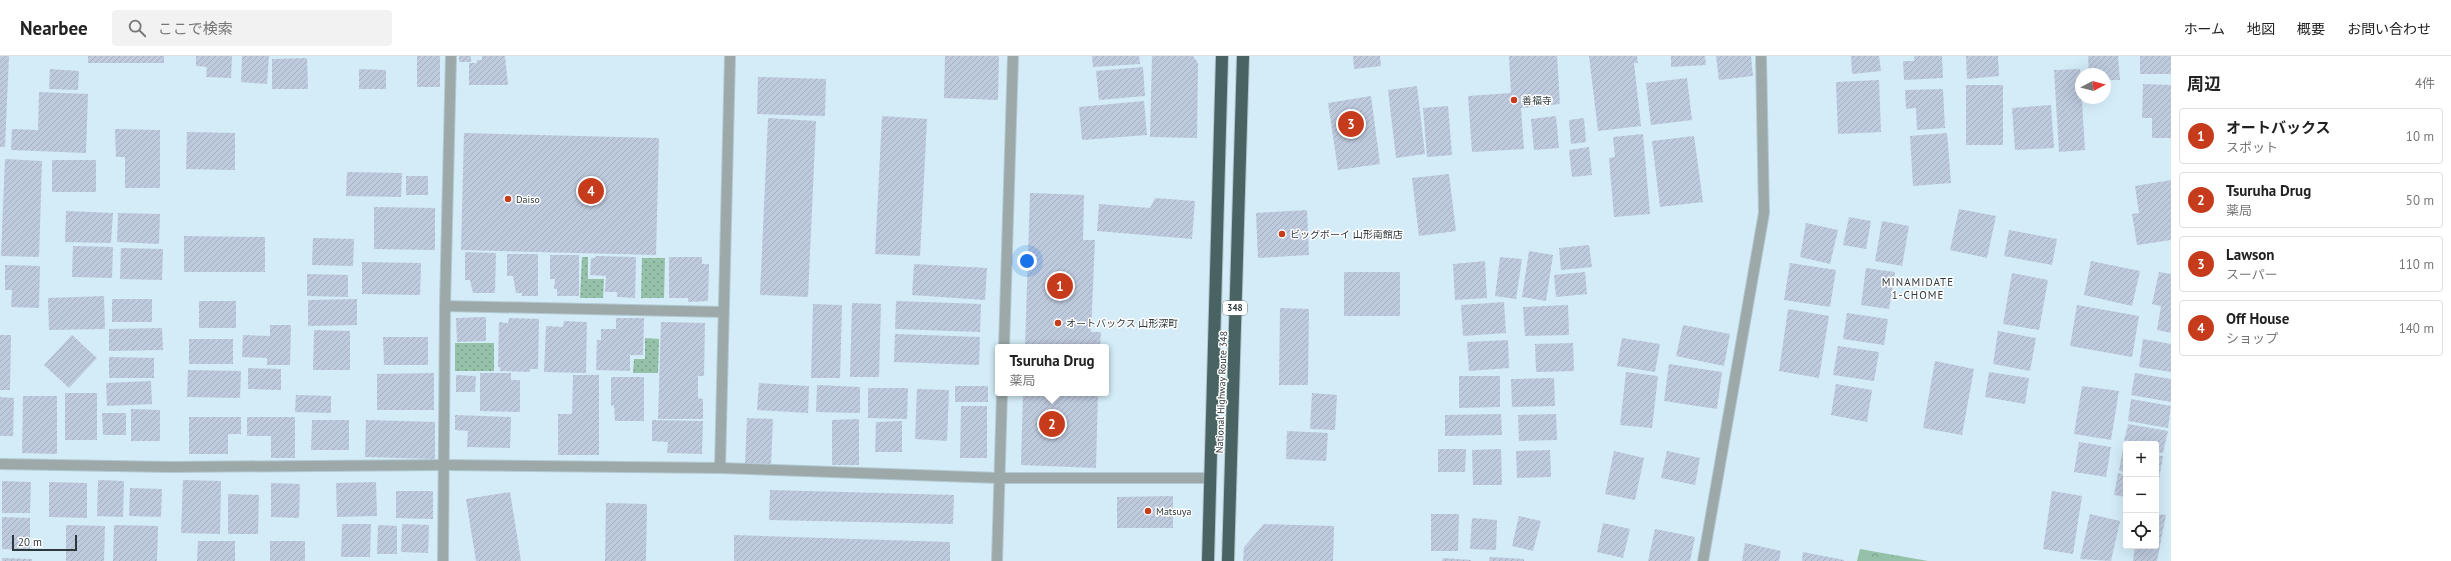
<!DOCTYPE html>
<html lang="ja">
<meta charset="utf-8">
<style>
body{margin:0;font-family:"PT Sans","Noto Sans JP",sans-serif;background:#f2f2f2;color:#222}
.controls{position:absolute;right:12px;bottom:12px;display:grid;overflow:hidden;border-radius:4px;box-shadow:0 4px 16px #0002}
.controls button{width:36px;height:36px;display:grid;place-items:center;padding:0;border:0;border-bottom:1px solid #e0e0e0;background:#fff;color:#222;font:20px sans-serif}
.compass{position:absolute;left:2075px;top:12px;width:36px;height:36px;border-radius:50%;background:#fff;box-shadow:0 4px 16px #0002;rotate:83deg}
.scale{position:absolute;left:12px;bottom:10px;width:65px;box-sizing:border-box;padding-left:4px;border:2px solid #2e383c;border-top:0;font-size:11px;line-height:14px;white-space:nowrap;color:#2e383c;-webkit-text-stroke:3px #fff;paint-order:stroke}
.you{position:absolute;left:1027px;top:205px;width:14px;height:14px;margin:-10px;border:3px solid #fff;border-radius:50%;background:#1a73e8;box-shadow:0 0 0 6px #1a73e833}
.badge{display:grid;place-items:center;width:26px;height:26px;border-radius:50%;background:#c63b1c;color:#fff;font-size:13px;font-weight:700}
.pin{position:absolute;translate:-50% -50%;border:2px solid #fff;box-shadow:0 1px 4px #0006}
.popup{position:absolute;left:995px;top:288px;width:114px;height:52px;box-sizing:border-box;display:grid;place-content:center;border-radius:4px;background:#fff;filter:drop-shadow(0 1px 3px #0005);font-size:13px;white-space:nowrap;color:#767676}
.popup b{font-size:15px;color:#222}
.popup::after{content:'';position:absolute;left:50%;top:100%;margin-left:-8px;border:8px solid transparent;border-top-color:#fff}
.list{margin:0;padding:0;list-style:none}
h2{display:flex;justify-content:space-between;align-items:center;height:52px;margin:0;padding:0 16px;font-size:17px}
h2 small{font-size:13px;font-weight:400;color:#767676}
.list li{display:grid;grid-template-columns:26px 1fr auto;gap:12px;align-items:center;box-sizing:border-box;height:56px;margin:0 8px 8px;padding:0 8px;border:1px solid #e0e0e0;border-radius:4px}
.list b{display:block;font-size:15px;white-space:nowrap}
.list p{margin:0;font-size:13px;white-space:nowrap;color:#767676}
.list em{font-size:13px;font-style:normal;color:#767676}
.icon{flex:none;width:22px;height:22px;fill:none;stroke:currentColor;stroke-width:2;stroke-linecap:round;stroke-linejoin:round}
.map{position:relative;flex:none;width:2171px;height:505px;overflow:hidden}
header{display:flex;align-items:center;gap:24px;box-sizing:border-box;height:56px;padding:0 20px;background:#fff;border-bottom:1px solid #e0e0e0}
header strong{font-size:19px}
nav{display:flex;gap:22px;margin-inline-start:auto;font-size:14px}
.search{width:280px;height:36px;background:#f2f2f2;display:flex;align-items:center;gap:10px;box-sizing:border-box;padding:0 14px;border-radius:4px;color:#767676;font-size:15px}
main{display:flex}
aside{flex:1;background:#fff}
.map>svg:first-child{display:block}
.park{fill:url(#park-crowns)}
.garden{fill:url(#garden-dots)}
.building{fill:url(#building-hatch)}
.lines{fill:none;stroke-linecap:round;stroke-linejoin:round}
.street-casing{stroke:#b2c8d2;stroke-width:12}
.highway-casing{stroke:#b2c8d2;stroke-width:14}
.street{stroke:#9da9a9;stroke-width:10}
.highway{stroke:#496362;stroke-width:12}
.poi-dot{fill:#c63b1c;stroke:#fff;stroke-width:1.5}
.labels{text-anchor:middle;stroke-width:3;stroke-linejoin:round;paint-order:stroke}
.shield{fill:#fff;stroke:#6d7476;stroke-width:1}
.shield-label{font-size:9px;font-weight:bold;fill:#2e383c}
.poi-label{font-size:10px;fill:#2e383c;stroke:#fff;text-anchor:start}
.street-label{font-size:10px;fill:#2e383c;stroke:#fff}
.neighbourhood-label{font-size:11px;letter-spacing:1px;fill:#2e383c;stroke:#fff}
</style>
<header>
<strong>Nearbee</strong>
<div class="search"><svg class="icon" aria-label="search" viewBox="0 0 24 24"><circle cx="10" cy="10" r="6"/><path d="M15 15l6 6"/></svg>ここで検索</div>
<nav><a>ホーム</a><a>地図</a><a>概要</a><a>お問い合わせ</a></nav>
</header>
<main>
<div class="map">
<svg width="2171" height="505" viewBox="0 0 2171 505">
<defs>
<pattern id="park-crowns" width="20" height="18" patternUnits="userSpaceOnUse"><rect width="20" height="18" fill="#95c1a8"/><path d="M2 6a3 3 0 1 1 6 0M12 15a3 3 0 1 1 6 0" fill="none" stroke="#7a9e8a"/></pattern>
<pattern id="garden-dots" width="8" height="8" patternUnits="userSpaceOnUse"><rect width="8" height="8" fill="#95c1a8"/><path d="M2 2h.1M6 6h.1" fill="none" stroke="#7a9e8a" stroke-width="1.8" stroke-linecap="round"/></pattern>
<pattern id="building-hatch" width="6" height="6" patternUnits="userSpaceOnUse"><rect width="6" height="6" fill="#becade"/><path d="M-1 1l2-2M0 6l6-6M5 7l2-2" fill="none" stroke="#a4aebf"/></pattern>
</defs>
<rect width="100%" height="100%" fill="#d3ecf7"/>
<path class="park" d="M1860,493L1928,505H1857Z"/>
<g class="garden">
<path d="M582,201H588V223H604L603,242H580Z"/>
<path d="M642,202H665L664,242H641Z"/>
<path d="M645,282L659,283L658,317H633L634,303H645Z"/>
<rect x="455" y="287" width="39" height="28"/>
</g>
<g class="building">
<path d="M0,0H9L5,91H0Z"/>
<rect x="88" y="0" width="76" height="7"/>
<path d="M196,0H232L231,22L206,21L207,11L196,10Z"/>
<path d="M242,0H269L267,28L241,26Z"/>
<rect x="417" y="0" width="23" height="31"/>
<rect x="459" y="0" width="12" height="6"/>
<path d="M482,0H505L508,29H469V7H477V4H482Z"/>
<path d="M945,0H999L998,44L944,42Z"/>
<path d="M1092,0H1139L1140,8L1093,11Z"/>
<path d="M1152,0H1193L1198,7L1197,82L1150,81Z"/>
<path d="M1353,0H1380L1381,10L1354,13Z"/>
<path d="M1509,0H1557L1560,48L1521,52L1524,93L1472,96L1468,40L1511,37Z"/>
<path d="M1589,0H1637L1638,7H1634L1641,70L1598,75Z"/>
<path d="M1671,0H1705L1706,9L1671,11Z"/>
<path d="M1716,0H1751L1753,20L1719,24Z"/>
<path d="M1851,0H1879L1881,15L1852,18Z"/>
<path d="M1914,0H1942L1943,22L1904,24L1903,5H1914Z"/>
<path d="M1966,0H1998L1999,20L1967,23Z"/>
<path d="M2088,0H2118L2120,24H2105V18H2089Z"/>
<rect x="2140" y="0" width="31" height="18"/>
<path d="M307,2L308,33H272V3Z"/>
<path d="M1143,11L1145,40L1099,44L1096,15Z"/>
<path d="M50,13L79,15L78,34L49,33Z"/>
<path d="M359,13L386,14V33H359Z"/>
<path d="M2080,13L2085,94L2059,96L2054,14Z"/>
<path d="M758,21L826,23L825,60L757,58Z"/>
<path d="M1687,22L1692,64L1651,69L1646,27Z"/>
<path d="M1879,24L1881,76L1838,78L1836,26Z"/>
<path d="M2143,28L2171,29V82H2152V62H2142Z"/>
<rect x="1966" y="29" width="37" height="60"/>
<path d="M1417,30L1425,98L1396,102L1388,34Z"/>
<path d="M1943,33L1945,72L1917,74L1916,52L1906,53L1905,34Z"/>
<path d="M39,36L88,38L86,97L11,94L12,73L38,74Z"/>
<path d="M1371,40L1380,108L1338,114L1328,47Z"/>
<path d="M1144,45L1147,79L1082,84L1079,51Z"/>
<path d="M2051,49L2054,92L2015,94L2012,52Z"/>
<path d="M1448,50L1452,99L1427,101L1423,52Z"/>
<path d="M882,60L927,63L920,200L875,198Z"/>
<path d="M1556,60L1559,92L1534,94L1531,63Z"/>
<path d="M768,62L816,65L808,241L760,239Z"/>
<path d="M1584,62L1586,86L1571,88L1569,64Z"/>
<path d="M115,73L160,74V132H125V101H116Z"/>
<path d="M187,76L235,77V114L186,113Z"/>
<path d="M464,77L659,82L656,199L461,194Z"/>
<path d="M1947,77L1951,127L1913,130L1910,80Z"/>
<path d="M1643,78L1650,158L1614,161L1609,102L1615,101L1613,81Z"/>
<path d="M1694,80L1703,146L1660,151L1652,85Z"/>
<path d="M1589,91L1592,119L1572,121L1569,94Z"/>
<path d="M5,103L42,105L39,201L1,200Z"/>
<rect x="52" y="104" width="44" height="32"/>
<path d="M347,116L402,117L401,141L346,140Z"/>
<path d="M1449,118L1456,175L1419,180L1412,122Z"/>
<rect x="406" y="120" width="22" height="19"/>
<path d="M2171,124V184L2137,189L2132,158L2139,157L2135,130Z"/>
<path d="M1030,137L1084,139L1083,184H1095L1091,276H1101L1100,291H1025Z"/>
<path d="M1155,142L1195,145L1192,183L1097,175L1099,148L1150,152Z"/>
<path d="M374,151L435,152V194L374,193Z"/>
<path d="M1959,153L1996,160L1987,202L1950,194Z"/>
<path d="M1307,154L1309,199L1258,202L1256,157Z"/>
<path d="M66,155L113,157L111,187L65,186Z"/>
<path d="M118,157L160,158L159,188L117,186Z"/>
<path d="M1849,161L1871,165L1866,193L1843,189Z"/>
<path d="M1882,165L1909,170L1902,210L1875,205Z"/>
<path d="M1806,167L1838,174L1830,208L1800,201Z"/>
<path d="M2009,174L2057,183L2052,209L2004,200Z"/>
<path d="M184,180L265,181V216H184Z"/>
<path d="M313,182L354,183L353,210L312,209Z"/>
<path d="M1589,189L1592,211L1561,214L1559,192Z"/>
<path d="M73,190L113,191L112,222L72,221Z"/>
<path d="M121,192L163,193L162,224L120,223Z"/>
<path d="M1529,195L1553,199L1546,245L1522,241Z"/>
<path d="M465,196L496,197L495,237H473L470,224H465Z"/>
<path d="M507,198H538V240H522V237H516L513,220H507Z"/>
<path d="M550,199H579V240H557V233H554L555,223H550Z"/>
<path d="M596,200L636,201L635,242L617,241V236H605L606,220L590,219L591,202H595Z"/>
<path d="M669,201H702V208H709L708,245L688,246V242H669Z"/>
<path d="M1500,201L1522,203L1516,243L1495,240Z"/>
<path d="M1485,205L1487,242L1455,244L1453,208Z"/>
<path d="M2091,205L2140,215L2132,250L2084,239Z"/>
<path d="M362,206L421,207L420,239L362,238Z"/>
<path d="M1790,207L1836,214L1830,251L1784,244Z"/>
<path d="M914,208L987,212L985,244L912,239Z"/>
<path d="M5,209L40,210L39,252L11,251L12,234H5Z"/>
<path d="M1866,212L1895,216L1889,253L1861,249Z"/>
<rect x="1344" y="216" width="56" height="44"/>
<path d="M1585,216L1587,238L1556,241L1554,219Z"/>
<path d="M2159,216L2171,218V277L2157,274L2161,250L2152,248Z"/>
<path d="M2012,217L2048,224L2039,274L2003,268Z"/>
<path d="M307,218L348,219V241L307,240Z"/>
<path d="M104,240L105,273L49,274L48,242Z"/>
<rect x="112" y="243" width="40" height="23"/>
<path d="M357,243V269L308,270V244Z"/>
<rect x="199" y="245" width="37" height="27"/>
<path d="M896,245L981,248L980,276L895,273Z"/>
<path d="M1504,246L1506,277L1463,280L1461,249Z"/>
<path d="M852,247L881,248L879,321H850Z"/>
<path d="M813,248L842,249L840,322H811Z"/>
<path d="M1568,249L1569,279L1525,280L1523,251Z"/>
<path d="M2077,249L2139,260L2132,301L2070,290Z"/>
<path d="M1280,252L1309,253L1308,329H1279Z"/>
<path d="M1788,253L1829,260L1819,322L1779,315Z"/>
<path d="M1847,257L1888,263L1884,289L1843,283Z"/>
<path d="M486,261V285L457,286L456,262Z"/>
<path d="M509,262L539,263L538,313H530V316L500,315V311H498L499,266L508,267Z"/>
<path d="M616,262H644L643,299H630V315L596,314L597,284H601V273H616Z"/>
<path d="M564,265L587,266L586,317L544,316L546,270L563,271Z"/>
<path d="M661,266L705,267L704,320H698V342L703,343V363H658Z"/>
<path d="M270,269H291L290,309H267V302L242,301L243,279L270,280Z"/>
<path d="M1683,269L1730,278L1724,310L1676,300Z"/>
<path d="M162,272L163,294L109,295V273Z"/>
<path d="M314,274L350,275V314H313Z"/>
<path d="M1998,275L2036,282L2030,315L1993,308Z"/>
<path d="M895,278L980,281L979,309L894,306Z"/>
<path d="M0,279H11L10,334H0Z"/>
<path d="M72,279L97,302L69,332L44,309Z"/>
<path d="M383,281H428V309H384Z"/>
<path d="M1622,282L1660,288L1655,316L1617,310Z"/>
<rect x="189" y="283" width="44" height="25"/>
<path d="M2143,283L2171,288V316L2139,311Z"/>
<path d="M1508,284L1509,312L1469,315L1467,286Z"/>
<path d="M1573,287L1574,315L1536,316L1535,288Z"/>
<path d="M1838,290L1879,296L1874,325L1833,319Z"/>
<path d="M109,301L154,302V322H109Z"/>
<path d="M1935,305L1974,313L1962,379L1923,372Z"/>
<path d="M1669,308L1722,316L1717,353L1664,345Z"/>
<path d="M248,312L281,313V334L248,333Z"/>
<path d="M188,314L241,315L240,342L187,341Z"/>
<path d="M1626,316L1658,320L1652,372L1620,369Z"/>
<path d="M1989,316L2029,322L2025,348L1985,341Z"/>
<path d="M434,317V354H377V318Z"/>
<path d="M480,317H511V324H520V356L480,355Z"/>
<path d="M2135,317L2171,323V346L2131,339Z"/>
<path d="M456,319L476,320L475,336H456Z"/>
<path d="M573,319H599V399H558V358H572Z"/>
<path d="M1459,320H1500V351L1459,352Z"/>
<path d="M611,321H644V365H615L614,349L611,350Z"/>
<path d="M1554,322L1555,350L1512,351L1511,323Z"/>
<path d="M151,325L152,348L107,350L106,327Z"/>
<path d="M759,327L809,330L808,357L757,354Z"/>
<path d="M1836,328L1872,334L1867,366L1831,359Z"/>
<path d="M817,329L860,331V357L816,356Z"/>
<rect x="955" y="330" width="33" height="16"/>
<path d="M2082,330L2119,335L2111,384L2074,378Z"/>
<path d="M868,332H908L907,363L868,362Z"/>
<path d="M917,333L949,334L947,385L915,383Z"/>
<rect x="65" y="337" width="32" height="47"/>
<path d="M1023,337H1098L1096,412L1021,409Z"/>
<path d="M1312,337L1337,339L1335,374L1310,373Z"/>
<path d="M296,339L331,340V357L295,356Z"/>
<path d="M23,340H57V398L22,397Z"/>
<path d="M0,341L14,342L13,380H0Z"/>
<path d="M2131,343L2171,350L2168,372L2128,365Z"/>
<path d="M961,350H987V402H960Z"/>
<path d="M131,353L160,354V385H131Z"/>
<path d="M102,357H126V379H103Z"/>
<path d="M1501,358L1502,379L1445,380V359Z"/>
<path d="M1556,358L1557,384L1519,385L1518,359Z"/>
<path d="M455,359L511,361L510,392L467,391L468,375L455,374Z"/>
<path d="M189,361H241V378H228V398H189Z"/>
<path d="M247,361H295V402H271V380H247Z"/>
<path d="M747,362L773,363L771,408L745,407Z"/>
<path d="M859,363V409H832V364Z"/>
<path d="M312,364H349V394H311Z"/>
<path d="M366,364L435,366V403L365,401Z"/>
<path d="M652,364L703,365L702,398L667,397L668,386L652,385Z"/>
<path d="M902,365V396H875L876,366Z"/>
<path d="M2128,368L2168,375L2163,397L2156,396V388H2126V391L2123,390Z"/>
<path d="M1287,375L1328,377L1326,405L1286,403Z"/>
<path d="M2079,386L2111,391L2106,421L2074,416Z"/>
<path d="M1438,393H1466L1465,416H1438Z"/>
<path d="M1501,393L1502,429H1473L1472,394Z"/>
<path d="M2123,393L2126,394V416L2119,415Z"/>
<path d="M1550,394L1551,421L1517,422L1516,395Z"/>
<path d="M1614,395L1644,402L1635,444L1605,438Z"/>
<path d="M1667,395L1700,402L1695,429L1661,422Z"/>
<path d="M2156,399L2163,400L2159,423L2156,422Z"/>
<path d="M2118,417L2126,419V441L2114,439Z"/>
<path d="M98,424L124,425L123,461L97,460Z"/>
<path d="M183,424L221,425L220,478L181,477Z"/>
<path d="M2,425L31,426L30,457H2Z"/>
<path d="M49,426L87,427V462L49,461Z"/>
<path d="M376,426L377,460L337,461L336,427Z"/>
<path d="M271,427L300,428L299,462L271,461Z"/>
<path d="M130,432L162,433L161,461L129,460Z"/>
<path d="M770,434L954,439L953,468L769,464Z"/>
<path d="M396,435H433V463L396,462Z"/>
<path d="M2052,435L2082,440L2073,498L2043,493Z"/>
<path d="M510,436L521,505H476L466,443Z"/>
<path d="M228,438L259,439L258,478H228Z"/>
<path d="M1173,440V472H1117V441Z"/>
<path d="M606,447L647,448L646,505H605Z"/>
<path d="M1431,458H1459L1458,495H1431Z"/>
<path d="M2090,458L2120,465L2111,505L2080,503Z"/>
<path d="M2156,458L2166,459L2157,505H2133L2135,490H2156Z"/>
<path d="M1519,460L1541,465L1533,495L1512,490Z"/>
<path d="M2,461L30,462V494L2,493Z"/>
<path d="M1472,462L1497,464L1496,494L1470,493Z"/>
<path d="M1603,467L1630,473L1623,502L1597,496Z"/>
<path d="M342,468H371L370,501H341Z"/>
<path d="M402,468L429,469L428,497L401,496Z"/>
<path d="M1264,468L1334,470L1333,505H1243L1244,491Z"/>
<path d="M66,469L105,470L104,505H66Z"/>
<path d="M114,469L158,470L157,505H113Z"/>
<path d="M378,469L397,470V498H377Z"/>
<path d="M1655,473L1695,481L1690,505H1648Z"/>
<path d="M734,479L950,486V505H734Z"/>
<path d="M198,485H235V505H197Z"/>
<rect x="270" y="485" width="35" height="20"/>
<path d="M1745,487L1781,495L1779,505H1742Z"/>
<path d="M1803,496L1844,504V505H1802Z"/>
<path d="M1490,501L1524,503V505H1489Z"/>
<path d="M2,502L32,503V505H2Z"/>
<path d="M1443,502L1471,504V505H1442Z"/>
</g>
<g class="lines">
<g class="street-casing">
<g id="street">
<path d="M445,250L722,256"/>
<path d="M1004,291L1013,0"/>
<path d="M0,408L170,411L445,409L720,412L999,422H1210"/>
<path d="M720,412L730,0"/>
<path d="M443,505L445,250L451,0"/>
<path d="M997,505L1002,337"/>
<path d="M1703,505L1764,157L1761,0"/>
</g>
</g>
<g class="highway-casing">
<g id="highway">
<path d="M1208,505L1222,0"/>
<path d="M1228,505L1243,0"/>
</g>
</g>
<use href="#street" class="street"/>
<use href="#highway" class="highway"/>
</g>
<g class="poi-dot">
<circle cx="1514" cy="44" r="4"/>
<circle cx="508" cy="143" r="4"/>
<circle cx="1282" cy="178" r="4"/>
<circle cx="1058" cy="267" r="4"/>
<circle cx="1148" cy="455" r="4"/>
</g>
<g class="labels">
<rect class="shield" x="1223" y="245" width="24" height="14" rx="3"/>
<g class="shield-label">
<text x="1235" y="255">348</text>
</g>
<g class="poi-label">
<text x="1522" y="48">善福寺</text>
<text x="516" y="147">Daiso</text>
<text x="1290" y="182">ビッグボーイ 山形南館店</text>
<text x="1066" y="271">オートバックス 山形深町</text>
<text x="1156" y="459">Matsuya</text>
</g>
<g class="street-label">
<text transform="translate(1221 336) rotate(-88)" y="4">National Highway Route 348</text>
</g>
<g class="neighbourhood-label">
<text x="1918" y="230">MINAMIDATE<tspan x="1918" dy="13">1-CHOME</tspan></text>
</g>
</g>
</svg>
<div class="controls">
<button>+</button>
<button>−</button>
<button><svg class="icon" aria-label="locate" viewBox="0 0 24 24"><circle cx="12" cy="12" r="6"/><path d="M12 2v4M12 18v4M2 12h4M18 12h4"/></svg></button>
</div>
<svg class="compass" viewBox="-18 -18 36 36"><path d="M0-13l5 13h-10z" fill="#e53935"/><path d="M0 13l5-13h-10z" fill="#767676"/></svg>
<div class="scale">20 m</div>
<div class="you"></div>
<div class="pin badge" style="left:1060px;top:230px">1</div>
<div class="pin badge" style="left:1052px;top:368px">2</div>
<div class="popup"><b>Tsuruha Drug</b>薬局</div>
<div class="pin badge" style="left:1351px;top:68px">3</div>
<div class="pin badge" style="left:591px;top:135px">4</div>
</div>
<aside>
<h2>周辺<small>4件</small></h2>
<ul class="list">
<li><span class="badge">1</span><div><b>オートバックス</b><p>スポット</p></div><em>10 m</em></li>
<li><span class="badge">2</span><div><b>Tsuruha Drug</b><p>薬局</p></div><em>50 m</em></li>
<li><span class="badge">3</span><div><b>Lawson</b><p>スーパー</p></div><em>110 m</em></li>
<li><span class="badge">4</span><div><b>Off House</b><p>ショップ</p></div><em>140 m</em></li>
</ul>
</aside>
</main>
